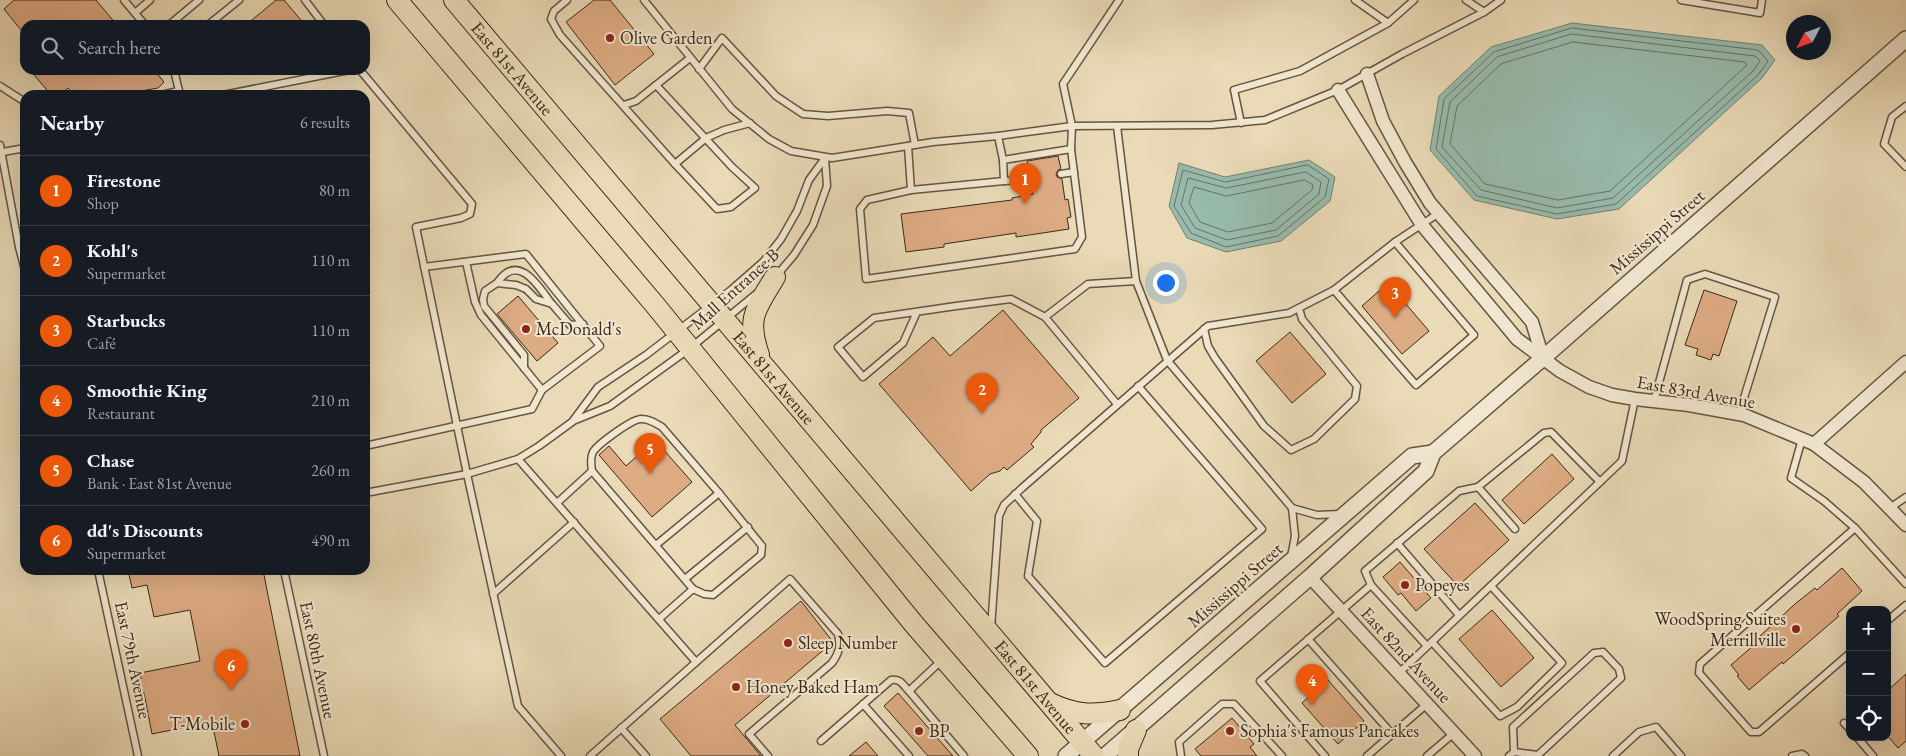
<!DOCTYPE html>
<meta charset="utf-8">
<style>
body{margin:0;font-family:"EB Garamond",serif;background:#242831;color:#f1f3f6}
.controls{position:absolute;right:15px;bottom:15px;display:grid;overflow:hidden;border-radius:10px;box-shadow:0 5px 20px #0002}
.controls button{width:45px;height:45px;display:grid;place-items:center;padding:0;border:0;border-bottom:1px solid #363941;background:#171b24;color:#f1f3f6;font:25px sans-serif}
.compass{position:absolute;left:1786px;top:15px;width:45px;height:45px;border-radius:50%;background:#171b24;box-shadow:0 5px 20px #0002;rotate:229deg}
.you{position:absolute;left:1165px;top:282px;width:18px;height:18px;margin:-12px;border:4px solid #fff;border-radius:50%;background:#1a73e8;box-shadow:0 0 0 8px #1a73e833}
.badge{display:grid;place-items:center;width:32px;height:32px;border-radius:50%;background:#ea580c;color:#fff;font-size:16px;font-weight:700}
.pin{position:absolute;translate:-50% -41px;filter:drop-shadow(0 1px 2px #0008)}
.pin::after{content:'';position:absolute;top:26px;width:18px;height:15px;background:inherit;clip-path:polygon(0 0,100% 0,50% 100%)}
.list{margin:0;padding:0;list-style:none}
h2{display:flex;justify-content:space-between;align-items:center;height:65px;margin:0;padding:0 20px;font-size:21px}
h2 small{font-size:16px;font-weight:400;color:#9ea1a6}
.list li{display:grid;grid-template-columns:32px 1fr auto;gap:15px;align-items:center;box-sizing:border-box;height:70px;padding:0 20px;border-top:1px solid #363941}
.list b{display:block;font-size:19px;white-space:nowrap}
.list p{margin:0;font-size:16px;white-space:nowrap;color:#9ea1a6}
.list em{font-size:16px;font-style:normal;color:#9ea1a6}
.icon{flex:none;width:28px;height:28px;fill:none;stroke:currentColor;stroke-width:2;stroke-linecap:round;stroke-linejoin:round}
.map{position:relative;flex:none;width:1906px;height:756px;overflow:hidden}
.search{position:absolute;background:#171b24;box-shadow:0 5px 20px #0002;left:20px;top:20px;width:350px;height:55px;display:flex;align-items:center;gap:12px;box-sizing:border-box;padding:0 18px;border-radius:15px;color:#9ea1a6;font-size:19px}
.panel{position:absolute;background:#171b24;box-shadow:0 5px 20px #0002;left:20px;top:90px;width:350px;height:485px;border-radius:15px}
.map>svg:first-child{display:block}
.water{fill:#98bbad;stroke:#728172}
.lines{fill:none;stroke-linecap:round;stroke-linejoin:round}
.shore{stroke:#687264;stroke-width:1}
.building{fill:#deac84;stroke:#38291a}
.service-casing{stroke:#645541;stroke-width:9}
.minor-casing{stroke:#645541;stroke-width:15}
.tertiary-casing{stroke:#645541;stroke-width:18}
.trunk-casing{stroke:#38291a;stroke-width:22}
.service{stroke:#f1e7d0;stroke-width:6}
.minor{stroke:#f1e7d0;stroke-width:12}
.tertiary{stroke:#f1e7d0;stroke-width:15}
.trunk{stroke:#eadab7;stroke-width:20}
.poi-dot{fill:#8f2418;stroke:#f1e7d0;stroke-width:2}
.labels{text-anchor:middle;stroke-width:4;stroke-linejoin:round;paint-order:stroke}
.poi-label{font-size:18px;fill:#38291a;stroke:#f1e7d0;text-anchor:start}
.street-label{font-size:18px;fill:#38291a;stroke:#f1e7d0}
</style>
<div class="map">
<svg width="1906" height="756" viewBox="0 0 1906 756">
<rect width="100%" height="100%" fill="#eadab7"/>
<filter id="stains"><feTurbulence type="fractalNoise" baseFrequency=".004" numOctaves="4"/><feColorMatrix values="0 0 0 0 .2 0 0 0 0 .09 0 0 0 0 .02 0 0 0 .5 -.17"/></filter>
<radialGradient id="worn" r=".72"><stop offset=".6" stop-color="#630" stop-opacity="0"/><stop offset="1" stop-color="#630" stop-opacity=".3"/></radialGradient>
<g class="water">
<path d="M1572,23L1762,45L1775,60L1762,78L1619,209L1557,219L1474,200L1430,150L1439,96L1491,47Z"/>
<path d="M1309,160L1335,177L1330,201L1281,241L1226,252L1187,238L1169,206L1179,163L1225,177Z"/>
</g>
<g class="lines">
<g class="shore">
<path d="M1572,28L1758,50L1768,61L1758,75L1616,204L1557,214L1477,196L1436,149L1444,99L1494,52Z"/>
<path d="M1572,34L1755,56L1760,61L1753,71L1613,198L1557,208L1481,190L1442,147L1450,102L1497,57Z"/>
<path d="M1573,42L1745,62L1747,65L1610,191L1558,200L1485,184L1450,144L1457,106L1501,64Z"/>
<path d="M1308,165L1329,179L1325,197L1278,236L1226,247L1191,233L1174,206L1183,170L1225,182Z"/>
<path d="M1306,172L1321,182L1319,194L1276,230L1227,240L1195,228L1181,205L1188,178L1226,188Z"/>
<path d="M1305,180L1313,185L1312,190L1272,223L1228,232L1200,222L1189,203L1194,187L1226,196Z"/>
</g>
</g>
<g class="building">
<path d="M14,0H96L117,25H25V35L4,9Z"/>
<path d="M276,0H284L305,25H246Z"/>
<path d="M594,0H610L654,54L615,85L566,22Z"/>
<path d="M30,70H154L164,82L158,88L118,95H75L68,88L59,95H51Z"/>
<path d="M1058,156L1061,169L1058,170L1056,174L1057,177L1062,179L1065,200L1068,199L1071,217L1067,218L1069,229L1016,237V233L944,244V247L906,252L901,214L1012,200V198L1033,194L1031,184L1034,182L1035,178L1029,174L1027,161Z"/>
<path d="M1388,283L1429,331L1402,354L1362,306Z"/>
<path d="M1704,290L1737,301L1719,356L1713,354L1711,360L1696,355L1698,349L1685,345Z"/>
<path d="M518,296L558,343L537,361L497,314Z"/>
<path d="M1003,310L1079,398L1041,430V432L1031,444L1034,447L1007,470L1004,467L1000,471L990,474L971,491L879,384L933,337L950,356Z"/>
<path d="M1290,332L1326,374L1292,403L1256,361Z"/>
<path d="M655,440L692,482L652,517L599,455L609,446L626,466Z"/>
<path d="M1552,454L1574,479L1524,524L1502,500Z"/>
<path d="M1475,503L1509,540L1458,586L1424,549Z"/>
<path d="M1400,562L1431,598L1416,611L1401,593L1398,595L1383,577Z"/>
<path d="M1842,568L1862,591L1837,614L1839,616L1783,664L1782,662L1749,690L1737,676L1739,675L1731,665L1762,638L1760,636L1795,604L1815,588L1817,590Z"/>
<path d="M128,570H263L300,756H219L212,722L152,734L144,693L135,695L133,681L141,679L140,673L200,661L190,610L154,617L147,585L132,588Z"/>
<path d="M801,601L833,642L735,725L761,756H691L660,719Z"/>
<path d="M1492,610L1534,658L1501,687L1459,639Z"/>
<path d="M1906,674V741L1898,748L1887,735V691Z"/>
<path d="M1328,680L1364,721L1338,744L1302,703Z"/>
<path d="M898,693L953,756H928L884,706Z"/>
<path d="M1232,718L1254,744L1250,747L1257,756H1201L1195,749Z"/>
<path d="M866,742L878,756H849Z"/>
</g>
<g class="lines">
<g class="service-casing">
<g id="service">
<path d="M124,0L145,25"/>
<path d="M305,0L324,25"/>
<path d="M567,0L554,11L551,19L560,35L675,164L706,138L724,130L750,123"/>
<path d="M644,0L732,109L769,139L791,151L832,158L933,142L998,136L1072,126L1212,125L1265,120L1338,90L1402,54L1484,12L1501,0"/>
<path d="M1355,0L1388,23"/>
<path d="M1466,0L1484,12"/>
<path d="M1681,0L1760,13L1762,0"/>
<path d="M135,13L150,0"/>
<path d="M169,25L199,0"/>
<path d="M208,25L239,0"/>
<path d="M699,69L722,38L776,96L803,114L828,116L887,111L909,113L915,145"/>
<path d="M174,70L180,95"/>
<path d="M360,70L472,204L470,214L461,218L416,227L467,474L518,706L561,756"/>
<path d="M656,85L732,167L755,188L731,207L717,209L675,164"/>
<path d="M0,86L25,102"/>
<path d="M161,95L179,91"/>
<path d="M223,95L349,70"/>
<path d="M624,105L636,101L690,58"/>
<path d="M1906,106L1892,117L1884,144L1906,167"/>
<path d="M1241,123L1234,90L1300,71L1388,23L1414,0"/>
<path d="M1117,126L1136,281L1167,360L1292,508L1295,536L1291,557"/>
<path d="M0,145L19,247L25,270"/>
<path d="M908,146L911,190L1004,181L1003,160L998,136"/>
<path d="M3,152L25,148"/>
<path d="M1003,160L1071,149L1072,126L1063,84L1119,0"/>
<path d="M1061,174L1074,172"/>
<path d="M1004,181L1030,179"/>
<path d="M911,190L867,200L860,209L866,279L1075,249L1082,237L1071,149"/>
<path d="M466,262L475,302L481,315L542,390"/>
<path d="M777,275L794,255L813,225L827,186L825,158"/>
<path d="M497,283C518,252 538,285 551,303"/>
<path d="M1334,290L1416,385L1474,335L1395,242"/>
<path d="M917,312L903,343L863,377L838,347L874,318L956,306L1011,299L1045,317"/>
<path d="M1204,329L1208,346L1215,358L1264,426L1291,450L1314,439L1355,399L1357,386L1302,319L1299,308"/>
<path d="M524,368V355L484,306L483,299L485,291L497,283L516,285L526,289L536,299L552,304L570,325L583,324"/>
<path d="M1654,401L1687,280L1705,274L1775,297L1739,414"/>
<path d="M1117,404L1045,317L1088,284L1136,281"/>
<path d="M573,421L610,406L689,349L756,294"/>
<path d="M1802,439L1791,478L1824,501L1855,528L1906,584"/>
<path d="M365,446L532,409L542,390L600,346L526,254L424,267"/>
<path d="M518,459L696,662"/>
<path d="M592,471C591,465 590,458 593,452C598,444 632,419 641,419C650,419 655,423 662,427L719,493"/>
<path d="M1478,487L1515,529"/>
<path d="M365,493L467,474L518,459L539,446L572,422L598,387L646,355L731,290L763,262L781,239L797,211L809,180L825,158"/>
<path d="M1015,494L1037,521L1028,576L1105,663L1262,529L1138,386"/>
<path d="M557,503L592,471L693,589L659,619"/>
<path d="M1292,508L1317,515L1340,514"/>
<path d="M1890,508L1906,497"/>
<path d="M1397,543L1459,615"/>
<path d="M656,545L719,493L762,546L761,555L713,595L704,594L693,589"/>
<path d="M98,570L138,756"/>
<path d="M284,570L324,756"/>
<path d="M685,579L748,527"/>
<path d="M1371,585L1427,646"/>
<path d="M493,594L574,522"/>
<path d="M1887,621L1906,605"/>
<path d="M991,628L999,516L1004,505L1022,488L1208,326L1289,313L1334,290L1395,242L1439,213"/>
<path d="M1308,639L1392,734"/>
<path d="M1432,642L1500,716L1517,707L1562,663L1491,586"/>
<path d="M1850,653L1759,732H1751L1699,673L1700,664L1855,528"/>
<path d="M1399,673L1622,461L1635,399"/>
<path d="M909,691L964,756"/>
<path d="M863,704L909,756"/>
<path d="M1844,723L1850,729"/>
<path d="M621,728L646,756"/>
<path d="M1857,737L1873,756"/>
<path d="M821,741L891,680C900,678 903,685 909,691L941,661"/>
<path d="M590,756L790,579L838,634C841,646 839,653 832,663L749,734L768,756"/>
<path d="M1181,756L1179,742L1222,704H1234L1282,756"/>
<path d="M1325,756L1260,681L1371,585L1365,571L1459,491L1478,487L1544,433L1551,432L1600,482"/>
<path d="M1367,756L1427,704"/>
<path d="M1427,756L1454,733"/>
<path d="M1509,756L1514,752L1513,727L1594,653L1603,652L1619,669L1621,678L1538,755L1514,752"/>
<path d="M1613,756L1639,732L1656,727L1681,756"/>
<path d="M1792,756L1802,754L1805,756"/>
</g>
</g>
<g class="minor-casing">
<g id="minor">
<path d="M1367,74L1383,121L1405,162L1430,203L1532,322L1543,358"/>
<path d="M1338,90L1422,225L1517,339L1560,371L1589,387L1612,395L1635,399L1689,405L1744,415L1814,444L1864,482L1906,525"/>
<path d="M1814,444L1906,362"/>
<path d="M1310,577L1475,756"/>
</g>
</g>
<g class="tertiary-casing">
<g id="tertiary">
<path d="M1066,756L1412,456L1433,453"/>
<path d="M1105,756L1310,577L1426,471L1433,453L1543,358L1906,39"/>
</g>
</g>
<g class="trunk-casing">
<g id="trunk">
<path d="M397,0L655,305L913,623L1028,756"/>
<path id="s1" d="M454,0L1094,756"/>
<path d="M759,355C746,317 756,309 775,277"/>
<path d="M1050,703C1076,715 1092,716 1120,710"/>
<path d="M1128,756V749L1136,730"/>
</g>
</g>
<use href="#service" class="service"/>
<use href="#minor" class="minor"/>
<use href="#tertiary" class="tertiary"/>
<use href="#trunk" class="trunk"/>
</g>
<g class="poi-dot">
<circle cx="610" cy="38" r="5"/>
<circle cx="526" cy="329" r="5"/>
<circle cx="1405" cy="585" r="5"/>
<circle cx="1796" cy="629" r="5"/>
<circle cx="788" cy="643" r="5"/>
<circle cx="736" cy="687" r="5"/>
<circle cx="245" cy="724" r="5"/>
<circle cx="919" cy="731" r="5"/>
<circle cx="1230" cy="731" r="5"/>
</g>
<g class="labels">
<g class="poi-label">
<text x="620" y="44">Olive Garden</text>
<text x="536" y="335">McDonald's</text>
<text x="1415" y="591">Popeyes</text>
<text x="1786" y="625" text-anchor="end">WoodSpring Suites<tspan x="1786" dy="21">Merrillville</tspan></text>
<text x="798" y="649">Sleep Number</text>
<text x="746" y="693">Honey Baked Ham</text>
<text x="235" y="730" text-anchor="end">T-Mobile</text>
<text x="929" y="737">BP</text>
<text x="1240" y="737">Sophia's Famous Pancakes</text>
</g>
<g class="street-label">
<text dy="6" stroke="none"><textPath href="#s1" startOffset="90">East 81st Avenue</textPath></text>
<text transform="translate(1657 232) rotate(-41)" y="6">Mississippi Street</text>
<text transform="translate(735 289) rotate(-42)" y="6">Mall Entrance B</text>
<text dy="6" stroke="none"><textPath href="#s1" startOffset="495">East 81st Avenue</textPath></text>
<text transform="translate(1696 392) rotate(10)" y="6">East 83rd Avenue</text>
<text transform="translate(1235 585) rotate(-41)" y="6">Mississippi Street</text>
<text transform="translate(1406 655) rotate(47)" y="6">East 82nd Avenue</text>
<text transform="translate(133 660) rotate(78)" y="6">East 79th Avenue</text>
<text transform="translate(318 660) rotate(78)" y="6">East 80th Avenue</text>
<text dy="6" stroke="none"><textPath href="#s1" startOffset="900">East 81st Avenue</textPath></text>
</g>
</g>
<rect width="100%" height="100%" filter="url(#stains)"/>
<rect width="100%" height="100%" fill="url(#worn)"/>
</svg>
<div class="controls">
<button>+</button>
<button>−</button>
<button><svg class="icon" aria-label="locate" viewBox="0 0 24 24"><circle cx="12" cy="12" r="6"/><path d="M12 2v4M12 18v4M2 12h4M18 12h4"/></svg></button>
</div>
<svg class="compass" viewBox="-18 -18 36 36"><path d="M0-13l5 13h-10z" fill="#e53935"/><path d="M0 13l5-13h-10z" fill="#9ea1a6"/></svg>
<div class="you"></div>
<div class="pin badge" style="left:1025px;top:204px">1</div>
<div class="pin badge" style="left:982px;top:414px">2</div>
<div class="pin badge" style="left:1395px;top:318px">3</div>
<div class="pin badge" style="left:1312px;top:705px">4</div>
<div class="pin badge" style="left:650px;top:474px">5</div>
<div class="pin badge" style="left:231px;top:690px">6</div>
<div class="search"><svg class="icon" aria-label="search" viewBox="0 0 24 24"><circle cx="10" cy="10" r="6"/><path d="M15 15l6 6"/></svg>Search here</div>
<section class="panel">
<h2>Nearby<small>6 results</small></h2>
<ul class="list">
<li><span class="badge">1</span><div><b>Firestone</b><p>Shop</p></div><em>80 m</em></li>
<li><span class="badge">2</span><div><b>Kohl's</b><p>Supermarket</p></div><em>110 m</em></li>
<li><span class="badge">3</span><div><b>Starbucks</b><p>Café</p></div><em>110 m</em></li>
<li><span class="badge">4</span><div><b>Smoothie King</b><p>Restaurant</p></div><em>210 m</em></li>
<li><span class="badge">5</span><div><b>Chase</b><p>Bank · East 81st Avenue</p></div><em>260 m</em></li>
<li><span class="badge">6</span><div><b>dd's Discounts</b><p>Supermarket</p></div><em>490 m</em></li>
</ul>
</section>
</div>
